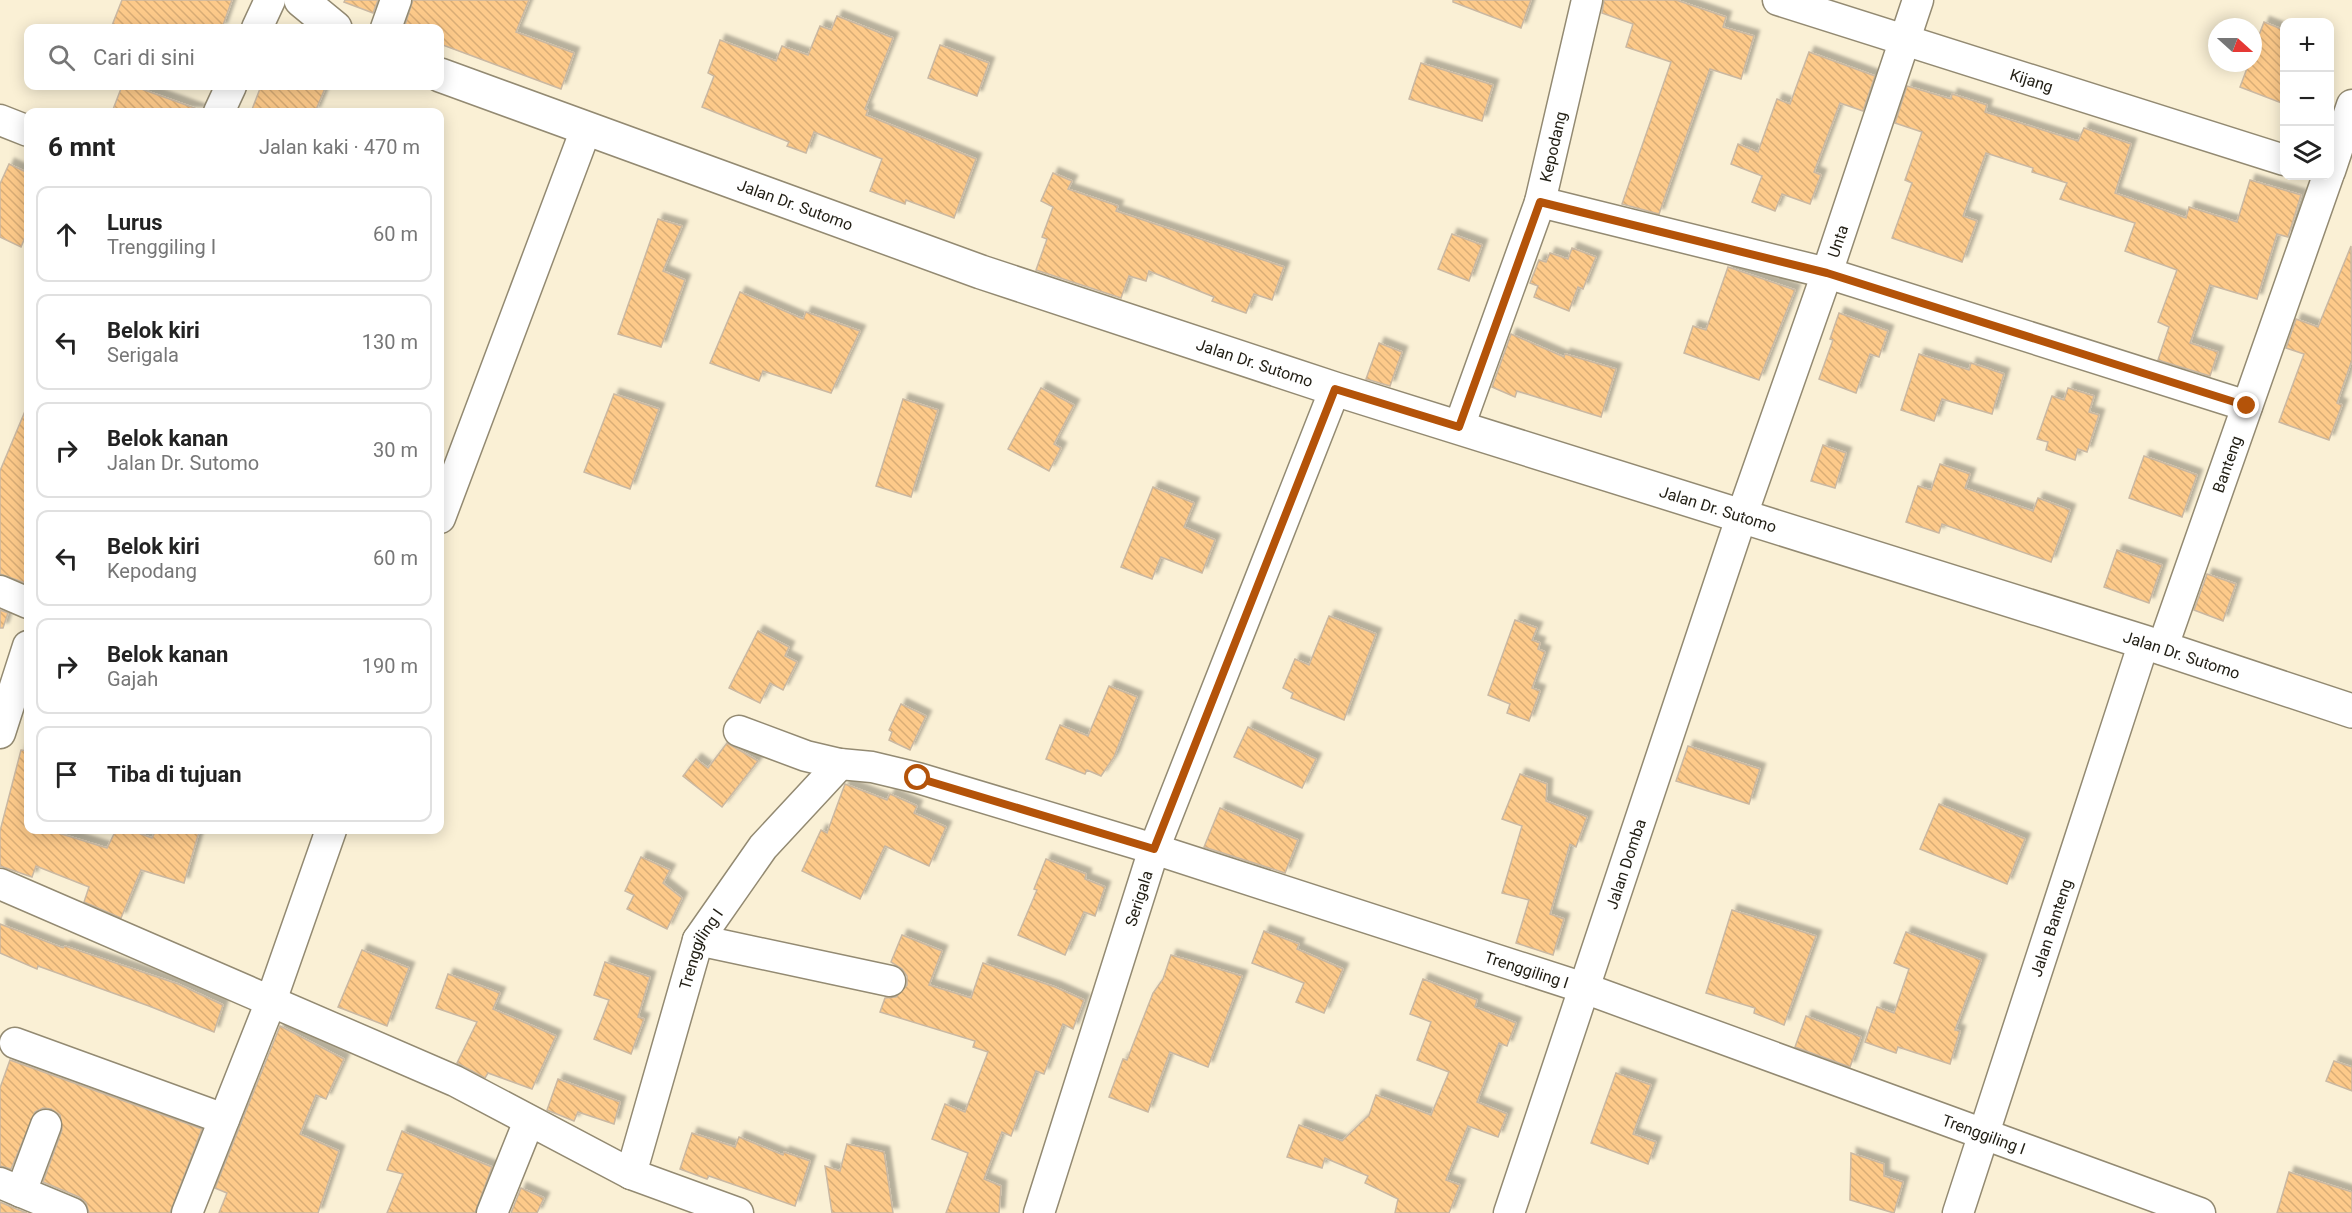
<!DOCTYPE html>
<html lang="id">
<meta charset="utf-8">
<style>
body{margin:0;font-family:Roboto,sans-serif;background:#f2f2f2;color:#222}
.controls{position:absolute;right:18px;top:18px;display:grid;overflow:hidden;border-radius:12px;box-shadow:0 3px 15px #0003}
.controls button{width:54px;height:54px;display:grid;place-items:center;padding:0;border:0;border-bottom:2px solid #e0e0e0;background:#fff;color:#222;font:30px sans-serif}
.compass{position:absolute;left:2208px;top:18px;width:54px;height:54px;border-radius:50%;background:#fff;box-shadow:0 3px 15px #0003;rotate:111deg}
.stop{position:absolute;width:18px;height:18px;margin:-14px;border:4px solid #b45309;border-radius:50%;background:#fff}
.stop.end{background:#b45309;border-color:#fff;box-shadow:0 2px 6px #0008}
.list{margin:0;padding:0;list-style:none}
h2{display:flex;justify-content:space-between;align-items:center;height:78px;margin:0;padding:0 24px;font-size:26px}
h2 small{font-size:20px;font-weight:400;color:#767676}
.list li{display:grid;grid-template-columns:39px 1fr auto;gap:18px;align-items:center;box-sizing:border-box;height:96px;margin:0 12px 12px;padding:0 12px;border:2px solid #e0e0e0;border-radius:12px}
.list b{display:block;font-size:22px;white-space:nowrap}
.list p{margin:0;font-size:20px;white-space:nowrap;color:#767676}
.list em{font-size:20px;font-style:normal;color:#767676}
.icon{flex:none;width:33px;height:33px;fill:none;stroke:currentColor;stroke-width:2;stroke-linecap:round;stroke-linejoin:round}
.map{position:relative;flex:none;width:2352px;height:1213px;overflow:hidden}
.search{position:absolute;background:#fff;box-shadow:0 3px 15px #0003;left:24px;top:24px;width:420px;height:66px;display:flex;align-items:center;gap:15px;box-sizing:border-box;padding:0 21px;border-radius:12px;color:#767676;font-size:22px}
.panel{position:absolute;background:#fff;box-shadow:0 3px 15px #0003;left:24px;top:108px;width:420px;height:726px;border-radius:12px}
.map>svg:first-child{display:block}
.building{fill:url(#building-back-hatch);stroke:#cab8a2;stroke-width:1.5;filter:url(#shadow)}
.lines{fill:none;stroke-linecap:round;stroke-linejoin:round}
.street-casing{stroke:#938a72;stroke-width:33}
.secondary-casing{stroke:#938a72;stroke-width:36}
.street{stroke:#fff;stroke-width:30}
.secondary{stroke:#fff;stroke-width:33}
.route{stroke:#b45309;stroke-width:8}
.labels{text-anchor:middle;stroke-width:4.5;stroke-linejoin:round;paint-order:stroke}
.street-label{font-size:16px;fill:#211e14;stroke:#fff}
</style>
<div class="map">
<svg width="2352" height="1213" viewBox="0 0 2352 1213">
<defs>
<pattern id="building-back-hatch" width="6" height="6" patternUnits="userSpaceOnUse" patternTransform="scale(1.5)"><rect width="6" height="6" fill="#fdca8a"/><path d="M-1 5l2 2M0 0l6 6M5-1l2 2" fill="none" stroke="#d9ad76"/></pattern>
<filter id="shadow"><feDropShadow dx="5.5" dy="-5.5" stdDeviation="1.5" flood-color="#0004"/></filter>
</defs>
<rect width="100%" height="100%" fill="#faf0d5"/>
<g class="building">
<path d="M122,0H232L222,28H111Z"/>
<path d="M345,0H378L373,13L344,2Z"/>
<path d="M413,0H529L516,32L574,53L561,89L440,44V28H404Z"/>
<path d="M1453,0H1531L1521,28L1453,2Z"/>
<path d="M1604,0H1676L1726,17L1723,27L1754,36L1741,79L1710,69L1659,214L1622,204L1671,62L1626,47L1633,24L1602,13Z"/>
<path d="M837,16L893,38L865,109L868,110L866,115L976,159L954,218L906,200L905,204L870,191L882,159L814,132L806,153L787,146L789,142L702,107L714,76L708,73L720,40L776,61L782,46L808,55L820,26L831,30Z"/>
<path d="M2264,22L2284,30V104L2240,87L2249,63H2253V51Z"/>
<path d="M940,45L989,63L977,96L928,78Z"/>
<path d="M1809,52L1875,76L1863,111L1840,103L1814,172L1821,175L1810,204L1782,194L1775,211L1752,202L1762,176L1731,164L1738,144L1758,152L1777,99L1790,104Z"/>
<path d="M1421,63L1493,85L1482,121L1409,99Z"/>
<path d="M122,86H133L200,110L199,112H112Z"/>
<path d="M261,86H326L315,112H251Z"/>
<path d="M1907,86L1951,99L1952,94L1987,105L1985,112L2078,141L2084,128L2131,144L2115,193L2186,218L2189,207L2237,222L2250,180L2301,195L2288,237L2277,234L2257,299L2210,285L2190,343L2218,352L2210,376L2158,360L2169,327L2158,322L2177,270L2125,251L2135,223L2060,199L2067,183L2032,172L2033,168L1986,153L1963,216L1977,221L1962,262L1892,238L1912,183L1905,180L1922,132L1895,123Z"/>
<path d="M9,164L28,173V230L21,247L0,237V184Z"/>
<path d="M1053,173L1072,181L1068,189L1118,206L1116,211L1284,267L1272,300L1254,294L1246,313L1212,301L1214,297L1149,271L1146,281L1129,276L1121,298L1036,270L1047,239L1042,237L1053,207L1041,201Z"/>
<path d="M658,219L682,226L663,271L685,280L661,347L618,334Z"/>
<path d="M1452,234L1482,245L1469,281L1438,269Z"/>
<path d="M2351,246L2352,360L2337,403L2342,405L2329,440L2279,422L2304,354L2286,348L2296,319L2318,327Z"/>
<path d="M1572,248L1596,257L1583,289L1578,287L1569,311L1534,297L1538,286L1530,283L1539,260L1546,262L1550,253L1568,259Z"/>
<path d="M1728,267L1795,290L1759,380L1684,353L1693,326L1706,330Z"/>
<path d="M740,292L803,319L806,312L860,331L831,393L763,371L759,381L710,363Z"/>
<path d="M1839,313L1888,331L1879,357L1870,354L1856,393L1819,379L1833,340L1830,339Z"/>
<path d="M1511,334L1564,357L1565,354L1616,369L1601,417L1517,391L1515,397L1492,387Z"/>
<path d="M1379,343L1402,352L1390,386L1366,379Z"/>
<path d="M1919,354L1969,370L1971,363L2004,374L1992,414L1942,399L1934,421L1901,410Z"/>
<path d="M1041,388L1074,405L1054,444L1061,448L1049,471L1008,449Z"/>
<path d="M2068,388L2094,396L2089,412L2099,415L2087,452L2078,449L2075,460L2046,450L2048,442L2037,439L2052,396L2064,400Z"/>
<path d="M614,394L659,409L630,489L584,472Z"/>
<path d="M903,399L938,410L911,497L876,486Z"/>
<path d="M28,404V584L0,574V471Z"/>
<path d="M1823,445L1846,453L1835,488L1811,481Z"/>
<path d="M2144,456L2197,475L2182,517L2129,498Z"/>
<path d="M1940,464L1970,474L1965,488L2033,511L2038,498L2070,510L2051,562L1942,524L1939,533L1906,522L1918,486L1931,490Z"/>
<path d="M1153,487L1194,503L1184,527L1215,540L1202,573L1161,557L1152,579L1121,567Z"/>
<path d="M2117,550L2162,565L2149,603L2104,587Z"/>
<path d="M2207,574L2236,584L2223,621L2194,610Z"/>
<path d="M0,610L8,613L3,628H0Z"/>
<path d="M1329,616L1376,634L1344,720L1291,698L1293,693L1283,688L1295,659L1309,665Z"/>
<path d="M1515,620L1537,628L1532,640L1540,643L1538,649L1545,652L1532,688L1540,691L1529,721L1507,713L1510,704L1488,695Z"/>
<path d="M758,631L789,647L785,656L797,662L783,690L770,683L760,703L729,688Z"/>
<path d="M1109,686L1137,697L1114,757L1101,776L1087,770L1085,774L1046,759L1060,725L1088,736Z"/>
<path d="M901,704L926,716L910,750L889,740L892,732L889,730Z"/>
<path d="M1248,727L1316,759L1302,788L1234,757Z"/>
<path d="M727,743L758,761L722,807L683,776L696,759L708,768Z"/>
<path d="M1688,746L1760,769L1749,804L1676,781Z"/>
<path d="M21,750L28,751V830H58V833L107,848L116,830H130L152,838L156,830L199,832L184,883L141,870L121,918L84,902L89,887L36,866L32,877L0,866V831Z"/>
<path d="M1520,774L1547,784L1546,801L1587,817L1576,847L1570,844L1550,914L1564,919L1553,955L1516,943L1529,900L1502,893L1522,826L1502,819Z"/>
<path d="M845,784L887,800L890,794L917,806L914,813L946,827L929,866L885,846L860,899L802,871L821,830L827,833Z"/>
<path d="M1939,804L2025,839L2007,884L1920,849Z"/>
<path d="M1220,808L1298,840L1285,873L1204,847Z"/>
<path d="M641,857L670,870L663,883L682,898L667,929L627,909L634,895L625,891Z"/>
<path d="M1046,859L1086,874L1085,879L1105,887L1095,916L1084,912L1065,955L1018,935L1037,890L1034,889Z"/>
<path d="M1732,910L1816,936L1784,1025L1754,1013L1755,1008L1706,993Z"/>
<path d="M0,924L63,948L65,946L178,984L223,1005L214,1032L149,1006L38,966L37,969L0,953Z"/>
<path d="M1264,931L1299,944L1297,949L1343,969L1324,1013L1296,1002L1304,983L1252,963Z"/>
<path d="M1906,932L1981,960L1955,1030L1960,1031L1950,1064L1898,1047L1896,1053L1865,1042L1877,1007L1894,1013L1909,969L1894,963Z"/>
<path d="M902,935L942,951L929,985L971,998L983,963L1055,987L1084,1000L1073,1029L1063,1024L1044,1074L1036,1071L1011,1136L1002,1132L984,1179L1001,1186L999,1213H946L968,1153L932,1139L945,1104L965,1112L988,1052L973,1047L975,1041L880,1012L885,998L896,997L907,985V976L902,969L891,962Z"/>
<path d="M362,950L409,968L387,1026L338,1007Z"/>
<path d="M1171,955L1242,976L1208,1067L1170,1052L1148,1112L1109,1097L1123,1059L1127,1060L1153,993L1163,979Z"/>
<path d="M605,962L650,977L638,1017L644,1019L631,1054L594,1039L609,1000L594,995Z"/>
<path d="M448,974L500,993L493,1009L556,1036L532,1089L488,1073L485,1078L457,1063L477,1022L436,1008Z"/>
<path d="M1423,979L1477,1000L1475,1007L1516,1023L1507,1046L1499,1043L1477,1102L1507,1114L1498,1137L1468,1126L1446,1180L1460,1185L1449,1213H1395L1398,1199L1365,1183L1368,1176L1325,1158L1322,1168L1287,1157L1299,1125L1342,1141L1369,1115L1376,1095L1431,1115L1449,1072L1417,1060L1431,1022L1410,1014Z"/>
<path d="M1806,1016L1861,1037L1850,1067L1795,1047Z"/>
<path d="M280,1026L344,1059L326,1099L316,1095L300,1134L339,1151L318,1213H219L227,1193L215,1188Z"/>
<path d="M10,1060L202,1129L170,1213H89L86,1203L79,1197L43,1182L62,1130L60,1115L51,1109L43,1108L35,1112L11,1169L0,1166V1088Z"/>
<path d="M2334,1061L2352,1067V1091L2326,1081Z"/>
<path d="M1616,1073L1651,1085L1633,1134L1656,1142L1648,1164L1591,1143Z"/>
<path d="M558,1079L620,1102L614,1124L578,1112L574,1121L547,1110Z"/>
<path d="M402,1131L492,1167L475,1213H387L403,1174L387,1170Z"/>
<path d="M692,1133L735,1147L739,1137L783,1155L784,1152L810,1161L795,1206L709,1176L707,1179L680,1169Z"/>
<path d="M847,1144L884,1152L893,1213H832L825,1166L840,1171Z"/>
<path d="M1851,1153L1884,1164V1176L1903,1182L1894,1213L1850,1200Z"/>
<path d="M2289,1172L2352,1192V1213H2277Z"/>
<path d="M521,1188L544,1198L537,1213H511Z"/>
<path d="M0,1202L14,1208L27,1213H0Z"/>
</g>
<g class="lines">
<g class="street-casing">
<g id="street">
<path id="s1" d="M1778,0L2284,160"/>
<path d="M257,28L270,0"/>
<path d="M386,28L396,0"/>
<path d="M219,112L231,86"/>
<path d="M0,120L28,131"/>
<path d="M2330,171L2352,105"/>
<path d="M1540,202L1827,273L2247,406"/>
<path id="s2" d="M1459,427L1540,202L1587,0"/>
<path d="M440,518L586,129"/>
<path d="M0,591L28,603"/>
<path id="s3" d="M2162,649L2328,176"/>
<path id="s4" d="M739,731L806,756L840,764L872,767L918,778L1154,849L1584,988L2200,1213"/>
<path d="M0,733L28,646"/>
<path d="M0,884L455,1081L631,1174L738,1213"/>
<path d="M698,940L890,981"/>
<path d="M15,1043L224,1119"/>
<path id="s5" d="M631,1174L698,940L763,847L840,764"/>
<path d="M0,1183L72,1213"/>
<path d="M21,1192L46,1125"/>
<path d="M187,1213L271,1001L331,830"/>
<path d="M492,1213L529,1121"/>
<path id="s6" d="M1039,1213L1154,849L1335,389"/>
<path id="s7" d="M1509,1213L1742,515L1827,273L1918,0"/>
<path id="s8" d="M1958,1213L2144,642"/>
</g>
</g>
<g class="secondary-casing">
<g id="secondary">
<path d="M301,0L335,28"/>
<path id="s9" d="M440,75L981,272L1335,389L2144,642L2352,711"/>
</g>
</g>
<use href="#street" class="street"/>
<use href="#secondary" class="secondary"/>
</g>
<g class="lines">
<path class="route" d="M918,778L1154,849L1335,389L1459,427L1540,202L1827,273L2247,406"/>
</g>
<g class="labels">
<g class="street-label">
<text dy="6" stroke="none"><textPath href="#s1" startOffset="266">Kijang</textPath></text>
<text dy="6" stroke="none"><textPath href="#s2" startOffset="296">Kepodang</textPath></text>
<text dy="6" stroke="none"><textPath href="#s9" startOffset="378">Jalan Dr. Sutomo</textPath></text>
<text dy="6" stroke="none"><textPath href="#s7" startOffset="1026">Unta</textPath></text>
<text dy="6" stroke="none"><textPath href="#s9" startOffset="864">Jalan Dr. Sutomo</textPath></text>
<text dy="6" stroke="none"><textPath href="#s3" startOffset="196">Banteng</textPath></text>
<text dy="6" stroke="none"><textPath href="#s9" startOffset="1350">Jalan Dr. Sutomo</textPath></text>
<text dy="6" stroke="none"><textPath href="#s9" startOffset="1836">Jalan Dr. Sutomo</textPath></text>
<text dy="6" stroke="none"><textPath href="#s7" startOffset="368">Jalan Domba</textPath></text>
<text dy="6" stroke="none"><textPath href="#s6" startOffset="330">Serigala</textPath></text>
<text dy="6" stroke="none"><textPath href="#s8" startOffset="300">Jalan Banteng</textPath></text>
<text dy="6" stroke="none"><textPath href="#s5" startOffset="236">Trenggiling I</textPath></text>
<text dy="6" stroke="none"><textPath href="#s4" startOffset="824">Trenggiling I</textPath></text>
<text dy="6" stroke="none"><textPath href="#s4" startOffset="1310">Trenggiling I</textPath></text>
</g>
</g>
</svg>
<div class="controls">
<button>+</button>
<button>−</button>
<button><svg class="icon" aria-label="layers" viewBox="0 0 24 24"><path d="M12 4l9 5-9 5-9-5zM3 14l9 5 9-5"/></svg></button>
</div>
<svg class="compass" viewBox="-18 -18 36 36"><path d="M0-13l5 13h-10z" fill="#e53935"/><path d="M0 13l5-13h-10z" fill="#767676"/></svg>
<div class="stop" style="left:918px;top:778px"></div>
<div class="stop end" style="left:2247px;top:406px"></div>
<div class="search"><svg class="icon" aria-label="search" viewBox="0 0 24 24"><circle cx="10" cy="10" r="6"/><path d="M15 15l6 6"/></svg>Cari di sini</div>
<section class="panel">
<h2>6 mnt<small>Jalan kaki · 470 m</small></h2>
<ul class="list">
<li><svg class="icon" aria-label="ahead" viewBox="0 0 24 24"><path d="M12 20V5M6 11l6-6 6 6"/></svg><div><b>Lurus</b><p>Trenggiling I</p></div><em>60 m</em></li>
<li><svg class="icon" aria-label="left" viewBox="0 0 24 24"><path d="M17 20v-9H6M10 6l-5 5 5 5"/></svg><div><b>Belok kiri</b><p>Serigala</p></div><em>130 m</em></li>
<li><svg class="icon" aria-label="right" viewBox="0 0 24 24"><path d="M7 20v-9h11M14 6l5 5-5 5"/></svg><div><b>Belok kanan</b><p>Jalan Dr. Sutomo</p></div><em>30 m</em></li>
<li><svg class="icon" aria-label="left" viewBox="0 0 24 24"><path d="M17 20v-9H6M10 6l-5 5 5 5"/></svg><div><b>Belok kiri</b><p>Kepodang</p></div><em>60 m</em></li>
<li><svg class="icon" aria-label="right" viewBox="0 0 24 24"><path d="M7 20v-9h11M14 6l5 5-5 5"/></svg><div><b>Belok kanan</b><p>Gajah</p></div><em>190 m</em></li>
<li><svg class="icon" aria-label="arrive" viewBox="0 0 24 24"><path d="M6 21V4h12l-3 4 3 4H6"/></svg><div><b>Tiba di tujuan</b></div></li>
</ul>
</section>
</div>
